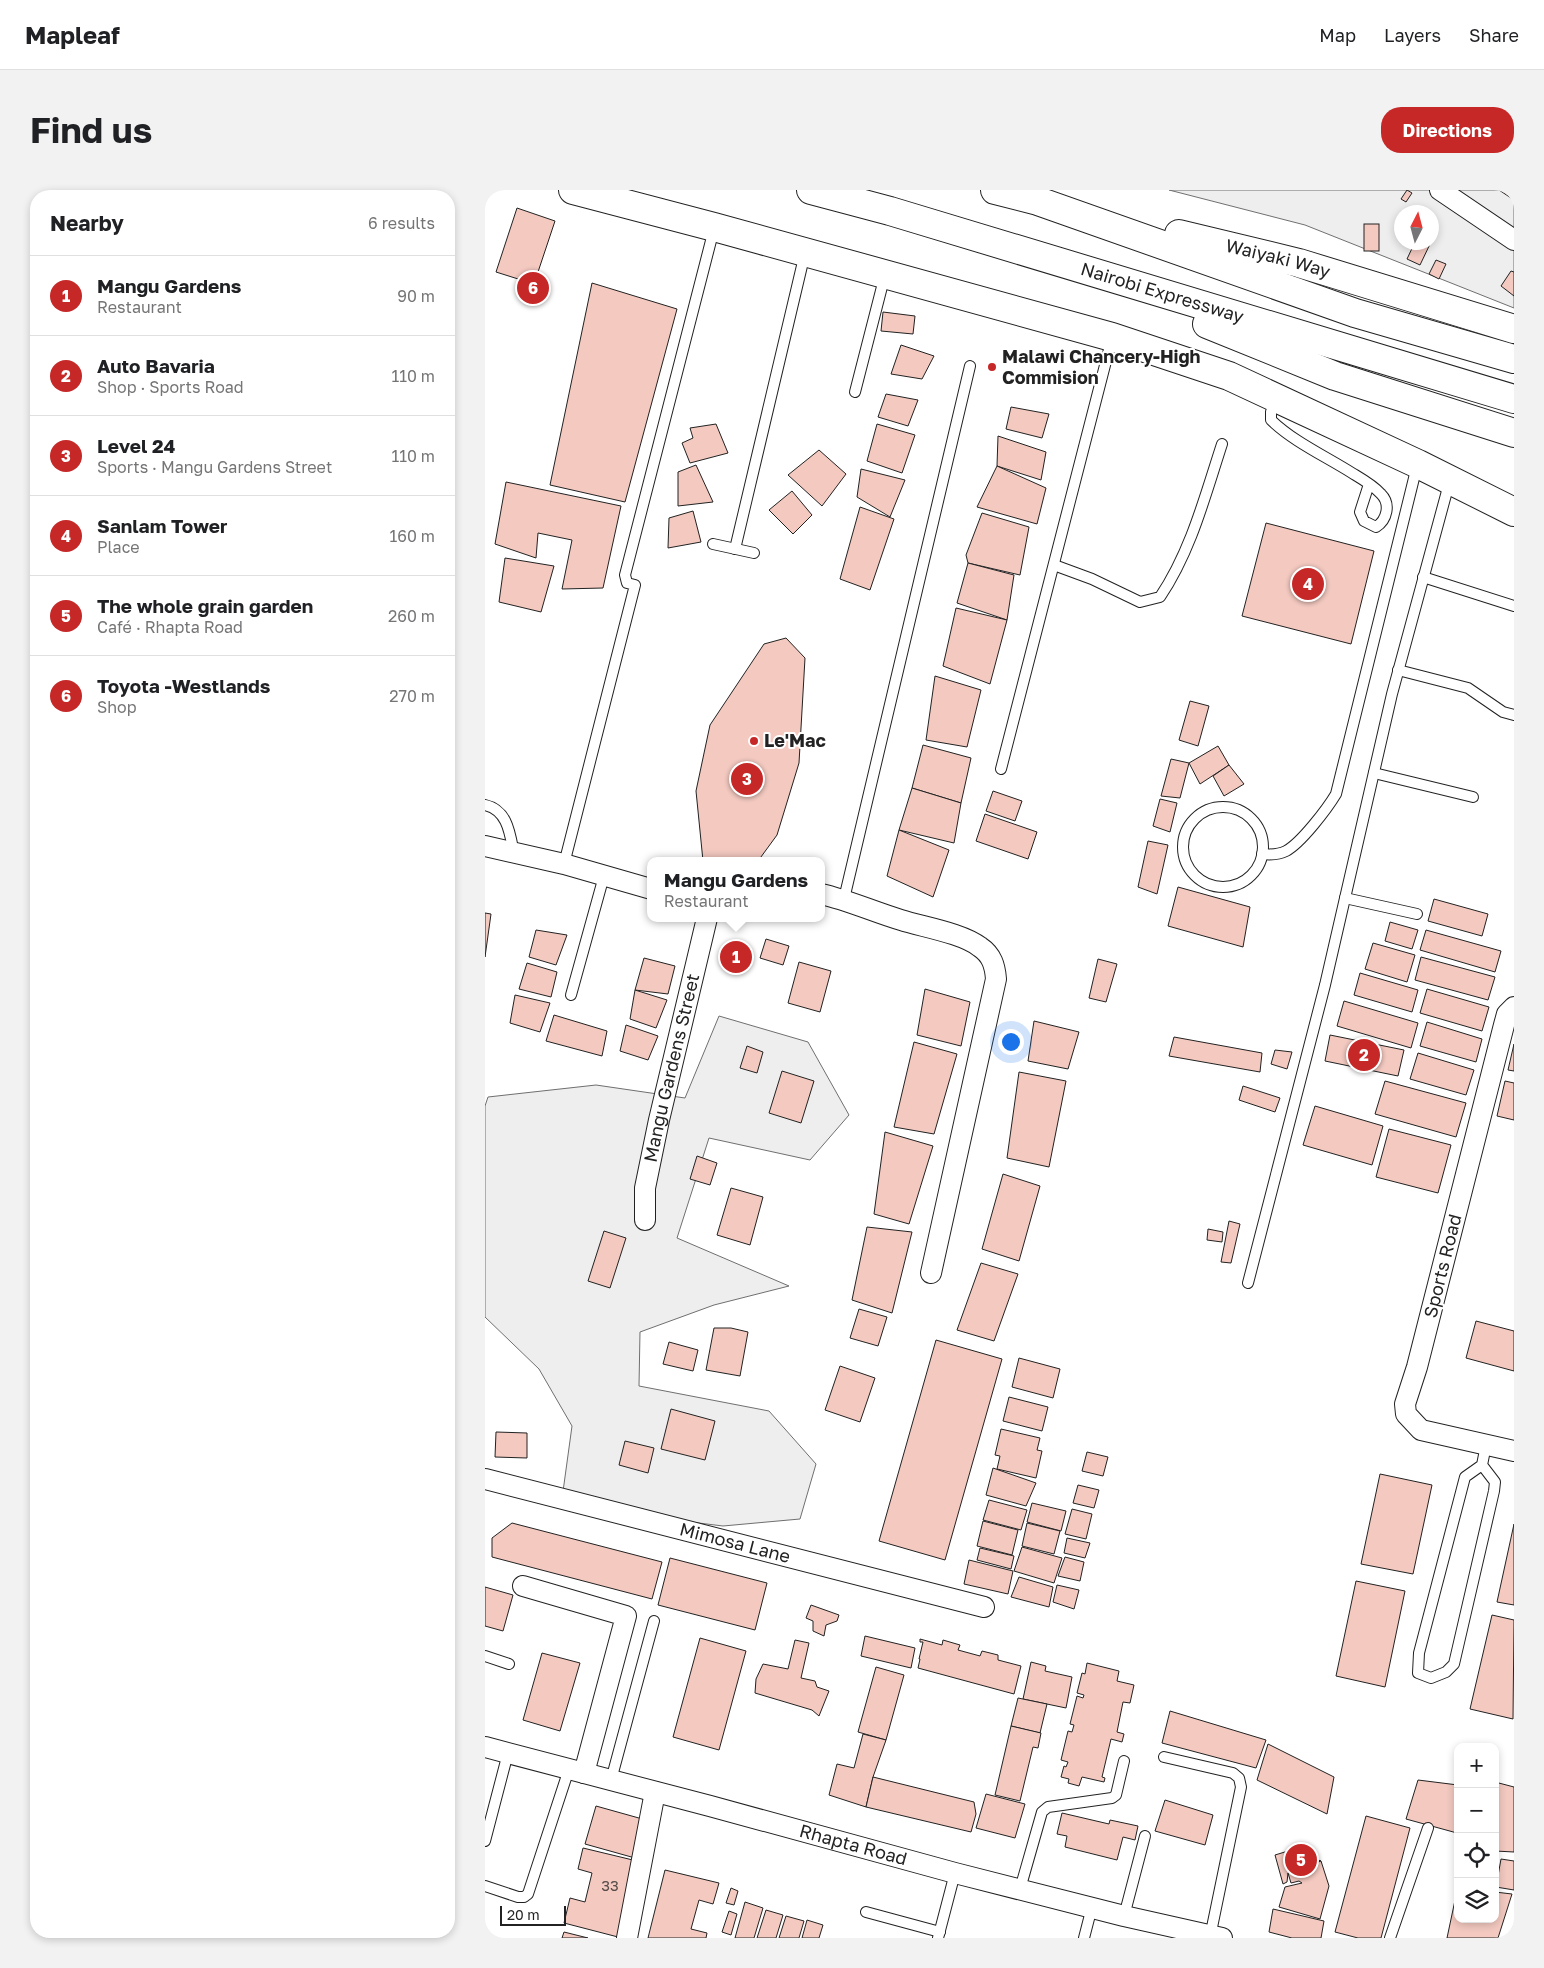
<!DOCTYPE html>
<meta charset="utf-8">
<style>
body{margin:0;font-family:"Golos Text",sans-serif;background:#f2f2f2;color:#202124}
.controls{position:absolute;right:15px;bottom:15px;display:grid;overflow:hidden;border-radius:10px;box-shadow:0 2px 8px #0003}
.controls button{width:45px;height:45px;display:grid;place-items:center;padding:0;border:0;border-bottom:1px solid #e0e0e0;background:#fff;color:#202124;font:25px sans-serif}
.compass{position:absolute;left:909px;top:15px;width:45px;height:45px;border-radius:50%;background:#fff;box-shadow:0 2px 8px #0003;rotate:6deg}
.scale{position:absolute;left:15px;bottom:12px;width:66px;box-sizing:border-box;padding-left:5px;border:2px solid #222;border-top:0;font-size:14px;line-height:18px;white-space:nowrap;color:#222;-webkit-text-stroke:4px #fff;paint-order:stroke}
.you{position:absolute;left:525px;top:851px;width:18px;height:18px;margin:-12px;border:4px solid #fff;border-radius:50%;background:#1a73e8;box-shadow:0 0 0 8px #1a73e833}
.badge{display:grid;place-items:center;width:32px;height:32px;border-radius:50%;background:#c62828;color:#fff;font-size:16px;font-weight:700}
.pin{position:absolute;translate:-50% -50%;border:2px solid #fff;box-shadow:0 1px 5px #0006}
.popup{position:absolute;left:162px;top:667px;width:178px;height:65px;box-sizing:border-box;display:grid;place-content:center;border-radius:10px;background:#fff;filter:drop-shadow(0 1px 4px #0005);font-size:16px;white-space:nowrap;color:#757577}
.popup b{font-size:19px;color:#202124}
.popup::after{content:'';position:absolute;left:50%;top:100%;margin-left:-10px;border:10px solid transparent;border-top-color:#fff}
.list{margin:0;padding:0;list-style:none}
h2{display:flex;justify-content:space-between;align-items:center;height:65px;margin:0;padding:0 20px;font-size:21px}
h2 small{font-size:16px;font-weight:400;color:#757577}
.list li{display:grid;grid-template-columns:32px 1fr auto;gap:15px;align-items:center;box-sizing:border-box;height:80px;padding:0 20px;border-top:1px solid #e0e0e0}
.list b{display:block;font-size:19px;white-space:nowrap}
.list p{margin:0;font-size:16px;white-space:nowrap;color:#757577}
.list em{font-size:16px;font-style:normal;color:#757577}
.icon{flex:none;width:28px;height:28px;fill:none;stroke:currentColor;stroke-width:2;stroke-linecap:round;stroke-linejoin:round}
.map{position:relative;flex:none;width:1029px;height:1748px;overflow:hidden;border-radius:20px}
header{display:flex;align-items:center;gap:30px;box-sizing:border-box;height:70px;padding:0 25px;background:#fff;border-bottom:1px solid #e0e0e0}
header strong{font-size:24px}
nav{display:flex;gap:28px;margin-inline-start:auto;font-size:18px}
.intro{display:flex;align-items:center;justify-content:space-between;box-sizing:border-box;height:120px;padding:0 30px}
h1{margin:0;font-size:35px}
.button{padding:12px 22px;border-radius:20px;background:#c62828;color:#fff;font-size:18px;font-weight:700}
main{display:flex;gap:30px;padding:0 30px}
aside{flex:1;background:#fff;border-radius:20px;box-shadow:0 2px 8px #0003}
.map>svg:first-child{display:block}
.green{fill:#eee;stroke:#6f6f6f;fill-rule:evenodd}
.building{fill:#f3c9c0;stroke:#222}
.lines{fill:none;stroke-linecap:round;stroke-linejoin:round}
.lane-casing{stroke:#222;stroke-width:12}
.street-casing{stroke:#222;stroke-width:22}
.highway-casing{stroke:#222;stroke-width:30}
.lane{stroke:#fff;stroke-width:10}
.street{stroke:#fff;stroke-width:20}
.highway{stroke:#fff;stroke-width:28}
.poi-dot{fill:#c62828;stroke:#fff;stroke-width:2}
.labels{text-anchor:middle;stroke-width:4;stroke-linejoin:round;paint-order:stroke}
.number-label{font-size:15px;fill:#564c4a}
.street-label{font-size:18px;fill:#222;stroke:#fff}
.poi-label{font-size:18px;font-weight:bold;fill:#222;stroke:#fff;text-anchor:start}
</style>
<header>
<strong>Mapleaf</strong>
<nav><a>Map</a><a>Layers</a><a>Share</a></nav>
</header>
<div class="intro"><h1>Find us</h1><a class="button">Directions</a></div>
<main>
<aside>
<h2>Nearby<small>6 results</small></h2>
<ul class="list">
<li><span class="badge">1</span><div><b>Mangu Gardens</b><p>Restaurant</p></div><em>90 m</em></li>
<li><span class="badge">2</span><div><b>Auto Bavaria</b><p>Shop · Sports Road</p></div><em>110 m</em></li>
<li><span class="badge">3</span><div><b>Level 24</b><p>Sports · Mangu Gardens Street</p></div><em>110 m</em></li>
<li><span class="badge">4</span><div><b>Sanlam Tower</b><p>Place</p></div><em>160 m</em></li>
<li><span class="badge">5</span><div><b>The whole grain garden</b><p>Café · Rhapta Road</p></div><em>260 m</em></li>
<li><span class="badge">6</span><div><b>Toyota -Westlands</b><p>Shop</p></div><em>270 m</em></li>
</ul>
</aside>
<div class="map">
<svg width="1029" height="1748" viewBox="0 0 1029 1748">
<rect width="100%" height="100%" fill="#fff"/>
<g class="green">
<path d="M684,0H1029V118L820,35ZM916,22H946V52H916Z"/>
<path d="M234,826L323,852L364,925L325,970L224,948L192,1048L304,1096L229,1115L155,1142L154,1196L284,1221L331,1274L315,1329L238,1336L76,1316L87,1236L54,1179L0,1127V916L3,907L111,895L200,908Z"/>
</g>
<g class="building">
<path d="M922,0L927,3L921,12L916,9Z"/>
<path d="M1014,0H1029V4L1026,8Z"/>
<path d="M32,18L70,31L49,94L11,82Z"/>
<rect x="879" y="34" width="15" height="27"/>
<path d="M930,52H946L935,75L922,69Z"/>
<path d="M951,70L961,74L954,89L944,84Z"/>
<path d="M1026,81L1029,82V106L1016,96Z"/>
<path d="M107,93L192,119L140,312L65,295Z"/>
<path d="M398,122L430,126L428,144L396,141Z"/>
<path d="M416,155L449,166L437,189L406,184Z"/>
<path d="M401,204L433,210L423,236L393,227Z"/>
<path d="M526,217L564,224L557,248L521,239Z"/>
<path d="M231,234L243,263L205,273L197,253L208,248L205,238Z"/>
<path d="M392,234L430,245L417,283L382,271Z"/>
<path d="M513,246L561,262L556,290L512,276Z"/>
<path d="M334,260L361,284L337,316L303,285Z"/>
<path d="M211,275L228,312L193,316V282Z"/>
<path d="M512,276L561,298L552,334L492,317Z"/>
<path d="M376,279L420,290L405,327L372,307Z"/>
<path d="M21,292L136,316L118,398L77,399L87,350L53,343L51,368L10,354Z"/>
<path d="M307,301L327,325L308,344L284,320Z"/>
<path d="M375,317L409,329L385,400L355,389Z"/>
<path d="M208,321L216,352L183,358L184,328Z"/>
<path d="M497,323L544,337L535,385L483,373L481,365Z"/>
<path d="M781,333L889,361L866,454L757,426Z"/>
<path d="M20,368L69,376L56,422L14,412Z"/>
<path d="M483,373L529,385L522,430L472,413Z"/>
<path d="M471,418L522,430L505,494L458,476Z"/>
<path d="M301,448L320,468L314,573L292,645L273,671H218L211,601L225,535L279,454Z"/>
<path d="M450,486L496,500L482,557L441,550Z"/>
<path d="M705,511L724,516L713,556L694,550Z"/>
<path d="M438,555L486,568L476,613L427,598Z"/>
<path d="M733,556L744,575L715,594L704,573Z"/>
<path d="M686,569L704,573L695,608L676,606Z"/>
<path d="M744,575L759,594L739,606L728,586Z"/>
<path d="M427,598L476,613L469,653L414,640Z"/>
<path d="M508,601L537,611L530,631L501,621Z"/>
<path d="M675,609L692,613L685,642L668,636Z"/>
<path d="M500,624L552,642L543,669L491,651Z"/>
<path d="M414,640L464,660L448,707L402,686Z"/>
<path d="M663,651L683,655L672,704L653,697Z"/>
<path d="M693,697L765,717L758,757L683,736Z"/>
<path d="M949,709L1003,724L997,746L943,731Z"/>
<path d="M0,723L6,724L0,767Z"/>
<path d="M905,732L933,740L927,759L900,751Z"/>
<path d="M51,740L82,745L71,775L44,767Z"/>
<path d="M941,740L1016,761L1010,782L935,760Z"/>
<path d="M281,749L304,756L298,775L275,768Z"/>
<path d="M888,753L930,765L922,792L880,779Z"/>
<path d="M936,767L1010,787L1003,810L930,790Z"/>
<path d="M159,768L190,776L183,804L150,800Z"/>
<path d="M613,769L632,774L621,812L604,808Z"/>
<path d="M314,772L346,781L335,822L303,813Z"/>
<path d="M42,773L72,782L66,807L34,799Z"/>
<path d="M875,783L933,800L927,822L869,805Z"/>
<path d="M440,799L485,812L476,856L432,845Z"/>
<path d="M942,799L1004,817L997,841L935,823Z"/>
<path d="M150,800L182,810L171,838L145,829Z"/>
<path d="M30,805L65,813L55,842L25,833Z"/>
<path d="M859,811L933,833L926,858L852,836Z"/>
<path d="M69,825L122,841L117,866L61,851Z"/>
<path d="M549,831L594,842L583,879L543,871Z"/>
<path d="M942,832L997,849L991,872L935,856Z"/>
<path d="M141,835L173,846L163,870L135,861Z"/>
<path d="M845,845L919,860L913,886L840,871Z"/>
<path d="M689,847L777,863L775,882L684,866Z"/>
<path d="M429,852L472,864L449,944L409,937Z"/>
<path d="M1029,854V881L1023,880Z"/>
<path d="M262,856L278,862L272,883L255,878Z"/>
<path d="M790,860L807,862L802,879L786,874Z"/>
<path d="M933,863L989,880L981,905L925,889Z"/>
<path d="M297,881L329,891L316,933L284,923Z"/>
<path d="M534,882L581,891L564,977L522,968Z"/>
<path d="M900,891L981,913L971,947L890,924Z"/>
<path d="M1020,891L1029,893V930L1012,926Z"/>
<path d="M758,896L795,908L790,922L754,910Z"/>
<path d="M830,916L898,936L887,975L818,955Z"/>
<path d="M904,939L966,955L953,1003L891,987Z"/>
<path d="M400,942L448,956L424,1034L389,1024Z"/>
<path d="M212,966L232,973L225,995L205,989Z"/>
<path d="M518,984L555,996L534,1071L497,1059Z"/>
<path d="M246,998L278,1007L265,1055L232,1045Z"/>
<path d="M744,1031L755,1034L746,1073L736,1072Z"/>
<path d="M382,1037L427,1042L407,1123L367,1110Z"/>
<path d="M723,1039L738,1042L737,1052L722,1050Z"/>
<path d="M119,1041L141,1048L125,1098L103,1091Z"/>
<path d="M496,1073L533,1084L509,1151L472,1140Z"/>
<path d="M374,1119L402,1127L393,1156L365,1148Z"/>
<path d="M991,1131L1029,1141V1181L981,1168Z"/>
<path d="M229,1138H246L263,1142L255,1186L221,1180Z"/>
<path d="M451,1150L517,1169L460,1370L394,1351Z"/>
<path d="M184,1152L213,1160L208,1181L178,1174Z"/>
<path d="M534,1168L575,1179L568,1208L527,1197Z"/>
<path d="M355,1176L390,1188L375,1232L340,1220Z"/>
<path d="M524,1207L563,1217L557,1241L518,1231Z"/>
<path d="M186,1219L230,1231L220,1270L176,1259Z"/>
<path d="M516,1239L555,1248L552,1260L557,1261L551,1288L512,1279L515,1266L510,1265Z"/>
<path d="M11,1242L42,1243V1268L10,1267Z"/>
<path d="M140,1251L169,1258L163,1283L134,1275Z"/>
<path d="M602,1262L623,1267L618,1286L597,1281Z"/>
<path d="M508,1278L551,1293L541,1316L501,1305Z"/>
<path d="M895,1284L947,1295L928,1384L876,1374Z"/>
<path d="M593,1295L614,1300L609,1318L588,1313Z"/>
<path d="M504,1310L542,1320L536,1340L498,1330Z"/>
<path d="M547,1313L581,1321L576,1341L542,1332Z"/>
<path d="M587,1319L607,1324L601,1349L580,1344Z"/>
<path d="M498,1331L533,1340L527,1365L492,1356Z"/>
<path d="M27,1333L177,1372L167,1409L7,1367V1348Z"/>
<path d="M542,1333L575,1341L569,1364L537,1356Z"/>
<path d="M1029,1334V1415L1012,1412Z"/>
<path d="M582,1348L605,1353L600,1368L579,1363Z"/>
<path d="M537,1357L577,1368L569,1393L529,1381Z"/>
<path d="M495,1358L529,1366L526,1379L492,1370Z"/>
<path d="M580,1367L599,1372L595,1391L573,1386Z"/>
<path d="M185,1368L282,1393L270,1440L173,1415Z"/>
<path d="M484,1370L528,1381L523,1404L479,1394Z"/>
<path d="M534,1387L568,1397L564,1417L526,1407Z"/>
<path d="M871,1391L920,1401L900,1497L851,1486Z"/>
<path d="M572,1395L594,1400L589,1419L568,1412Z"/>
<path d="M0,1397L28,1405L18,1441L0,1436Z"/>
<path d="M326,1415L354,1425L352,1431L341,1435L339,1446L328,1441V1431L321,1428Z"/>
<path d="M1007,1425L1029,1430L1028,1529L985,1519Z"/>
<path d="M380,1446L430,1458L426,1478L376,1466Z"/>
<path d="M215,1448L261,1461L234,1560L188,1547Z"/>
<path d="M435,1449L457,1455L458,1450L475,1455L473,1460L495,1466L497,1461L513,1465V1470L536,1476L529,1504L433,1478L435,1469H434L438,1452H435Z"/>
<path d="M310,1450L324,1453L316,1488L330,1491L332,1497L344,1501L334,1526L327,1520L270,1503L271,1489L278,1474L303,1479Z"/>
<path d="M57,1463L95,1473L75,1541L38,1530Z"/>
<path d="M546,1472L561,1476L560,1481L587,1487L581,1518L538,1509Z"/>
<path d="M602,1473L634,1481L632,1491L649,1495L645,1513L638,1512L632,1542L639,1544L637,1552L626,1549L617,1587L620,1588L619,1592L597,1587L594,1596L583,1593L584,1589L576,1587L579,1576L581,1577L583,1572L576,1570L583,1541L587,1542L589,1535L585,1534L592,1506L598,1508L599,1505L592,1503L597,1483L600,1484Z"/>
<path d="M391,1477L419,1485L401,1550L373,1542Z"/>
<path d="M533,1508L562,1514L555,1543L526,1536Z"/>
<path d="M685,1521L781,1550L771,1578L677,1553Z"/>
<path d="M526,1536L556,1543L553,1558L548,1557L535,1611L510,1605Z"/>
<path d="M378,1544L401,1550L388,1587L381,1617L344,1605L352,1574L369,1578Z"/>
<path d="M783,1554L849,1587L842,1624L772,1590Z"/>
<path d="M388,1587L489,1612L491,1624L486,1642L381,1617Z"/>
<path d="M933,1590L973,1595L972,1643L921,1629Z"/>
<path d="M1010,1592L1029,1597V1662L1010,1661Z"/>
<path d="M501,1604L540,1614L530,1648L491,1638Z"/>
<path d="M680,1610L728,1625L720,1655L670,1641Z"/>
<path d="M111,1616L161,1630L150,1668L100,1654Z"/>
<path d="M577,1623L624,1634L625,1630L653,1636L650,1650L638,1647L632,1670L580,1657L582,1646L572,1644Z"/>
<path d="M881,1626L925,1638L896,1748H873L850,1742Z"/>
<path d="M98,1658L152,1671L133,1747L79,1733L85,1708L100,1712L107,1683L93,1679Z"/>
<path d="M813,1658L820,1668H828L836,1671L803,1683L802,1692L798,1694L790,1665Z"/>
<path d="M1016,1669L1029,1671V1700L1011,1697Z"/>
<path d="M836,1671L844,1696L835,1729L794,1717L800,1697L817,1693L814,1691L806,1693L803,1683Z"/>
<path d="M180,1680L234,1693L228,1714L214,1710L206,1739L222,1743L221,1748H163Z"/>
<path d="M973,1696V1729H1010V1702L1027,1704L1013,1748H962Z"/>
<path d="M246,1698L253,1701L249,1715L241,1713Z"/>
<path d="M260,1712L278,1718L269,1748H250Z"/>
<path d="M788,1719L839,1731L836,1748H807L784,1742Z"/>
<path d="M281,1720L298,1725L291,1748H272Z"/>
<path d="M244,1721L252,1724L246,1745L237,1742Z"/>
<path d="M301,1726L319,1731L314,1748H294Z"/>
<path d="M322,1730L338,1735L334,1748H317Z"/>
<path d="M1029,1735V1748H1023Z"/>
<path d="M79,1742L103,1748H77Z"/>
</g>
<g class="lines">
<g class="lane-casing">
<g id="lane">
<path d="M370,202L400,85"/>
<path d="M791,208L786,222V230C809,252 840,266 867,283C877,289 888,295 896,304C906,314 902,330 891,337L879,331L875,322L884,294"/>
<path d="M228,354L269,363"/>
<path d="M250,359L320,63"/>
<path d="M569,375L607,389L655,412L675,407C706,361 720,306 737,254"/>
<path d="M938,387L1029,416"/>
<path d="M913,480L983,498L1018,522L1029,525"/>
<path d="M516,579L627,148"/>
<path d="M889,583L988,607"/>
<path d="M0,615C23,620 25,644 29,664"/>
<circle cx="738" cy="657" r="40"/>
<path d="M777,664C786,665 793,665 801,661C816,653 842,619 851,604L932,276"/>
<path d="M79,674L150,395L142,393L140,385L229,39"/>
<path d="M860,708L932,724"/>
<path d="M359,709L485,176"/>
<path d="M86,805L119,686"/>
<path d="M763,1093L840,795L907,504L965,290"/>
<path d="M997,1275L1010,1292L1009,1301L969,1474L961,1482L946,1488L933,1483L934,1463L980,1287L997,1275L1001,1255"/>
<path d="M0,1466L24,1474"/>
<path d="M679,1567L748,1583L754,1588L756,1597L725,1747"/>
<path d="M126,1590L169,1431"/>
<path d="M0,1651L23,1563"/>
<path d="M0,1696L33,1707H39L43,1704L84,1579"/>
<path d="M535,1699L557,1622L563,1617L627,1608L631,1605L639,1571"/>
<path d="M381,1722L455,1742"/>
<path d="M639,1726L660,1646"/>
<path d="M453,1748L470,1683"/>
<path d="M599,1748L607,1717"/>
<path d="M905,1748L943,1638"/>
</g>
</g>
<g class="street-casing">
<g id="street">
<path d="M955,0L1029,50"/>
<path d="M0,656L79,674L166,699"/>
<path d="M336,704C363,710 389,722 416,730C438,737 477,743 495,757C507,765 510,776 511,789L446,1083"/>
<path d="M1029,817L1022,824L1019,835L932,1177L920,1214L921,1224L936,1240L1029,1261"/>
<path id="s1" d="M160,1030V998L174,930L222,728"/>
<path id="s2" d="M0,1289L499,1417"/>
<path d="M38,1396L141,1426L99,1583"/>
<path id="s3" d="M0,1557L225,1616L470,1683L639,1726L737,1748"/>
<path d="M142,1748L170,1602"/>
</g>
</g>
<g class="highway-casing">
<g id="highway">
<path d="M88,0L229,37L627,147L744,186L933,274L1029,322"/>
<path id="s4" d="M326,0L405,21L1029,209"/>
<path d="M510,0L553,11L870,123L1029,169"/>
<path id="s5" d="M694,44L814,73L1029,139"/>
<path d="M722,134L850,186L1029,243"/>
</g>
</g>
<use href="#lane" class="lane"/>
<use href="#street" class="street"/>
<use href="#highway" class="highway"/>
</g>
<g class="poi-dot">
<circle cx="507" cy="177" r="5"/>
<circle cx="269" cy="551" r="5"/>
</g>
<g class="labels">
<g class="number-label">
<text x="125" y="1701">33</text>
</g>
<g class="street-label">
<text dy="6" stroke="none"><textPath href="#s5" startOffset="102">Waiyaki Way</textPath></text>
<text dy="6" stroke="none"><textPath href="#s4" startOffset="366">Nairobi Expressway</textPath></text>
<text dy="6" stroke="none"><textPath href="#s1" startOffset="155">Mangu Gardens Street</textPath></text>
<text transform="translate(958 1076) rotate(-76)" y="6">Sports Road</text>
<text dy="6" stroke="none"><textPath href="#s2" startOffset="258">Mimosa Lane</textPath></text>
<text dy="6" stroke="none"><textPath href="#s3" startOffset="381">Rhapta Road</textPath></text>
</g>
<g class="poi-label">
<text x="517" y="173">Malawi Chancery-High<tspan x="517" dy="21">Commision</tspan></text>
<text x="279" y="557">Le'Mac</text>
</g>
</g>
</svg>
<div class="controls">
<button>+</button>
<button>−</button>
<button><svg class="icon" aria-label="locate" viewBox="0 0 24 24"><circle cx="12" cy="12" r="6"/><path d="M12 2v4M12 18v4M2 12h4M18 12h4"/></svg></button>
<button><svg class="icon" aria-label="layers" viewBox="0 0 24 24"><path d="M12 4l9 5-9 5-9-5zM3 14l9 5 9-5"/></svg></button>
</div>
<svg class="compass" viewBox="-18 -18 36 36"><path d="M0-13l5 13h-10z" fill="#e53935"/><path d="M0 13l5-13h-10z" fill="#757577"/></svg>
<div class="scale">20 m</div>
<div class="you"></div>
<div class="pin badge" style="left:251px;top:767px">1</div>
<div class="popup"><b>Mangu Gardens</b>Restaurant</div>
<div class="pin badge" style="left:879px;top:865px">2</div>
<div class="pin badge" style="left:262px;top:589px">3</div>
<div class="pin badge" style="left:823px;top:394px">4</div>
<div class="pin badge" style="left:816px;top:1670px">5</div>
<div class="pin badge" style="left:48px;top:98px">6</div>
</div>
</main>
